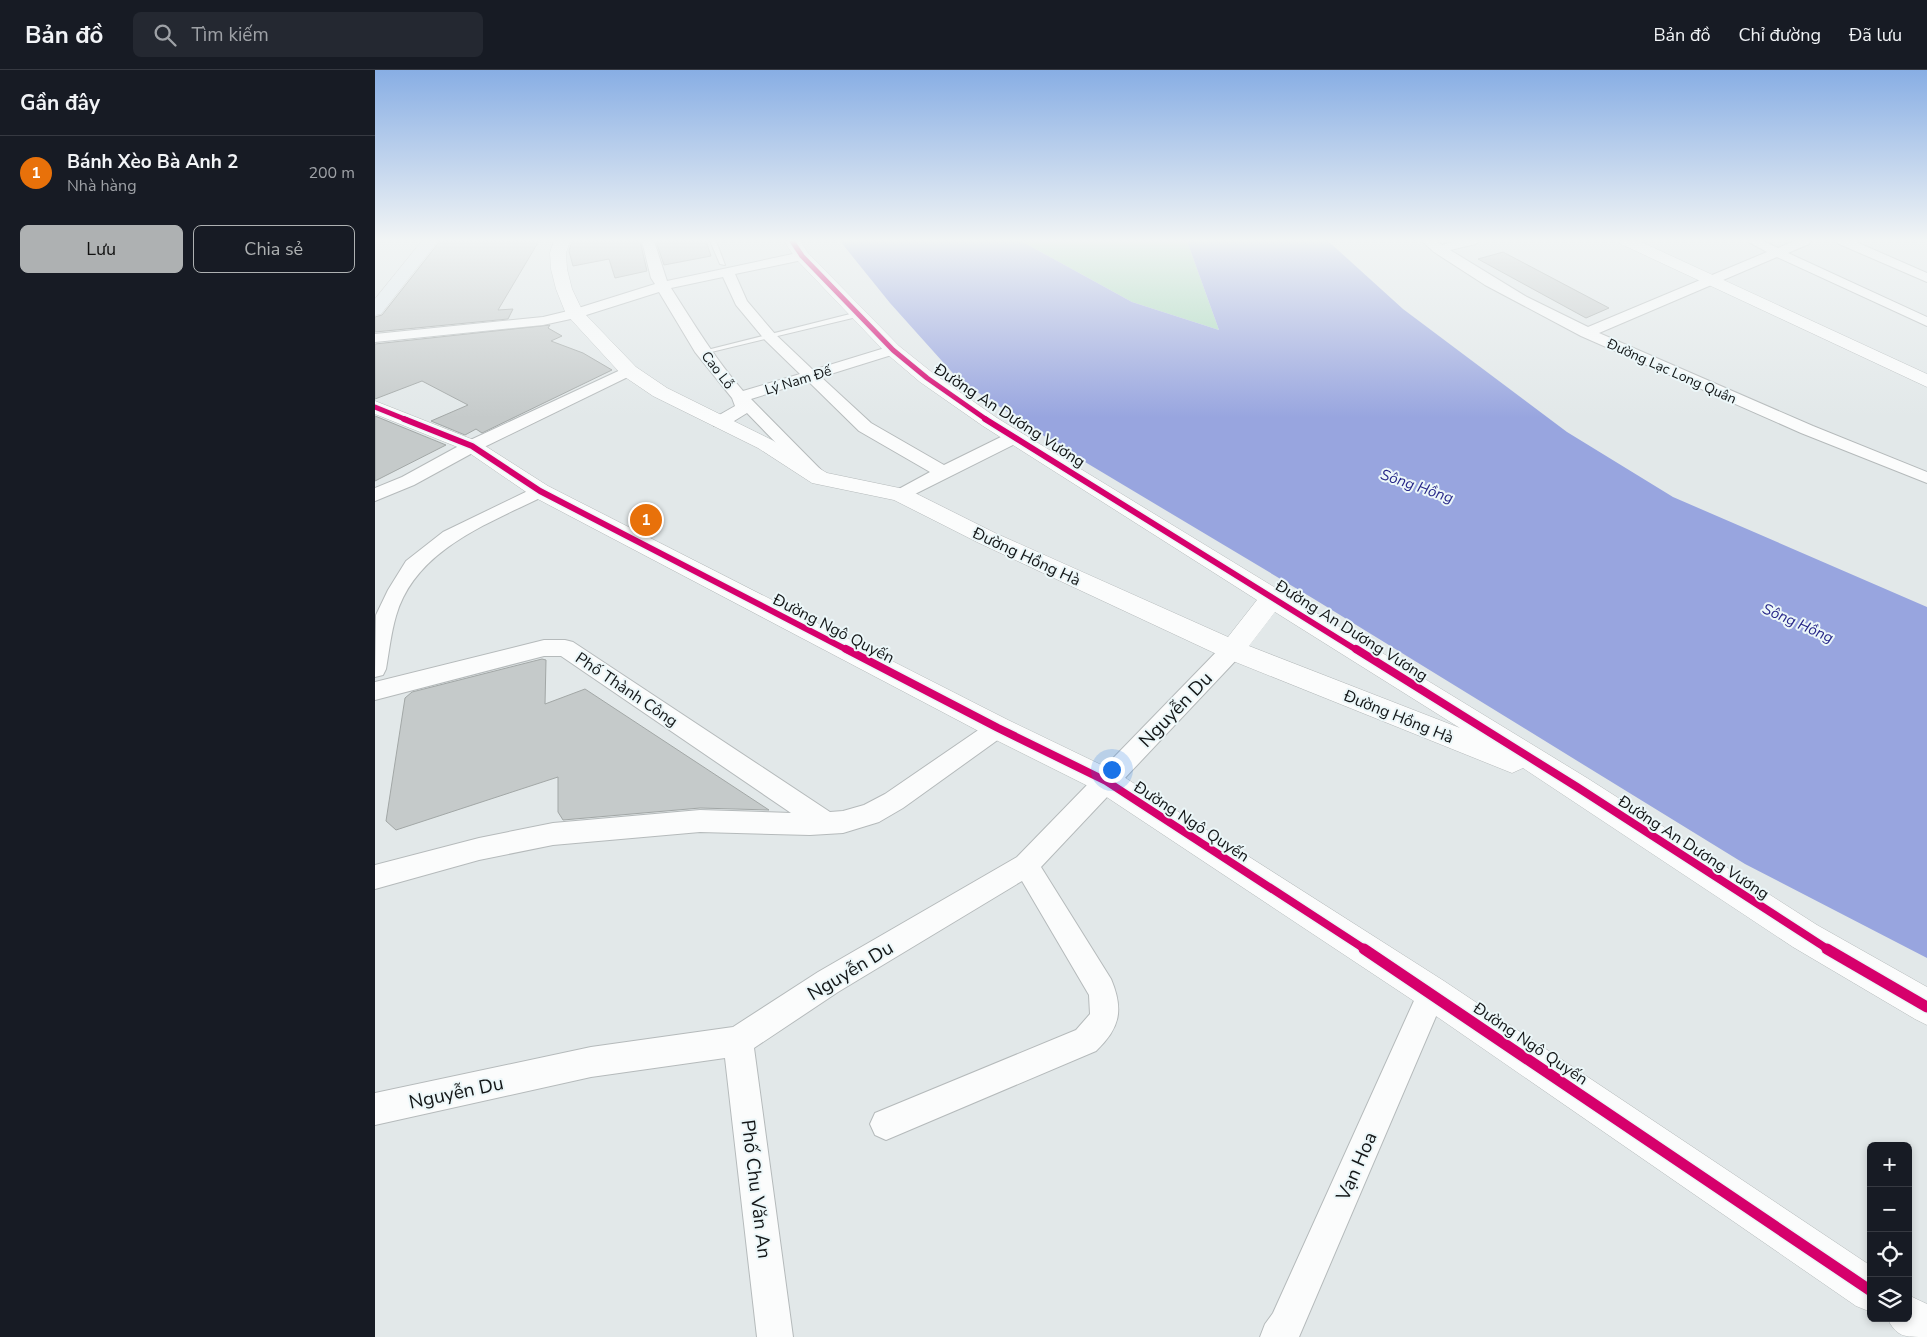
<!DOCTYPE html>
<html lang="vi">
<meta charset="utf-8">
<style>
body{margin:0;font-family:"Nunito Sans",sans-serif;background:#242831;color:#f1f3f6}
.controls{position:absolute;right:15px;bottom:15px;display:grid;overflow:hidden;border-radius:8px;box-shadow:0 2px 8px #0003}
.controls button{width:45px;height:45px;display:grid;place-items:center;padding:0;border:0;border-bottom:1px solid #363941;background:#171b24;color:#f1f3f6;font:25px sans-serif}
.you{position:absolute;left:736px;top:699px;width:18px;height:18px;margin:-12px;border:4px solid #fff;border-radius:50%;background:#1a73e8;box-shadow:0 0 0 8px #1a73e833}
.badge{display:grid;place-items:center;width:32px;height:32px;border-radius:50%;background:#aeb1b2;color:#fff;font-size:16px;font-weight:700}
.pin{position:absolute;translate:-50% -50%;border:2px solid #fff;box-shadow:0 1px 5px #0006}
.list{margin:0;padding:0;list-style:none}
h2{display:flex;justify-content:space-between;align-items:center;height:65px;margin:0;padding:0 20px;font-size:21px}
h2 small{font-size:16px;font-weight:400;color:#9ea1a6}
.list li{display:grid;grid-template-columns:32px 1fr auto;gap:15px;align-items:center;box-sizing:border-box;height:75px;padding:0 20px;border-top:1px solid #363941}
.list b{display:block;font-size:19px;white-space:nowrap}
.list p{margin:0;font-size:16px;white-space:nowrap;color:#9ea1a6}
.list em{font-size:16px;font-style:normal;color:#9ea1a6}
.actions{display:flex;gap:10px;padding:15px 20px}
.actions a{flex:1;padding:11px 0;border:1px solid #aeb1b2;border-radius:8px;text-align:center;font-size:18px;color:#aeb1b2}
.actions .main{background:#aeb1b2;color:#111}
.icon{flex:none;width:28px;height:28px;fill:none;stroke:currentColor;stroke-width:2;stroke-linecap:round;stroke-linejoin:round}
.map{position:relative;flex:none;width:1552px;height:1267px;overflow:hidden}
header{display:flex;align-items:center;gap:30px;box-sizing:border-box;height:70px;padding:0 25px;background:#171b24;border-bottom:1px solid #363941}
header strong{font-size:24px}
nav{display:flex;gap:28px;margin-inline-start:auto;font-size:18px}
.search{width:350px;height:45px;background:#242831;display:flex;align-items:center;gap:12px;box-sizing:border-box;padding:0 18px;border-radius:8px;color:#9ea1a6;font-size:19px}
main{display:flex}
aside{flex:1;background:#171b24}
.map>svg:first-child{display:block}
.green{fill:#a7d8ba}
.water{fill:#98a5df}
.building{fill:#c5caca;stroke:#a2a7a6}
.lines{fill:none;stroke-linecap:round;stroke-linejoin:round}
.lane-casing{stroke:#b5babb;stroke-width:2}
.street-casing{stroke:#b5babb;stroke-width:2}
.secondary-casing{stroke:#b5babb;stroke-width:1}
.primary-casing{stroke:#c1c4c4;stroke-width:1}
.lane{fill:#fbfcfc;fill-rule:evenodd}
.street{fill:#fbfcfc;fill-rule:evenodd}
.secondary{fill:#fbfcfc;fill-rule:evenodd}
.primary{fill:#e2eaef;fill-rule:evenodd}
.cycleway-far3-casing{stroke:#ecf7f9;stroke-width:7}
.cycleway-far2-casing{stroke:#ecf7f9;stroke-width:9}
.cycleway-far1-casing{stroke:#ecf7f9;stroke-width:11}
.cycleway-casing{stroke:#ecf7f9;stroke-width:14}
.cycleway-far3{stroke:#d6006c;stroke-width:5}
.cycleway-far2{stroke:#d6006c;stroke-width:6}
.cycleway-far1{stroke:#d6006c;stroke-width:8}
.cycleway{stroke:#d6006c;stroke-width:11}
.labels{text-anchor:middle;stroke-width:4;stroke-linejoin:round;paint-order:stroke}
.far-street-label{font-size:14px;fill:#131617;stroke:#ecf7f9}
.far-water-label{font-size:15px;font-style:italic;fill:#272788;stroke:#ecf7f9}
.street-label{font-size:16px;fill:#131617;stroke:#ecf7f9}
.near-street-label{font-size:19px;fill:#131617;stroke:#ecf7f9}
</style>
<header>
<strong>Bản đồ</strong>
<div class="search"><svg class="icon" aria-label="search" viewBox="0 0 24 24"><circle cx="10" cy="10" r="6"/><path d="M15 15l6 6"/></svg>Tìm kiếm</div>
<nav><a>Bản đồ</a><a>Chỉ đường</a><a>Đã lưu</a></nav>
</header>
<main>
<aside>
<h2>Gần đây<small></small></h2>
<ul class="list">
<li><span class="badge" style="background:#e8710a">1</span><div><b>Bánh Xèo Bà Anh 2</b><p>Nhà hàng</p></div><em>200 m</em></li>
</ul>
<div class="actions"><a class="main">Lưu</a><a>Chia sẻ</a></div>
</aside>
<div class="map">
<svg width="1552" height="1267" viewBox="0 0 1552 1267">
<rect width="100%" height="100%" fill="#e2e8e9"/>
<path class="green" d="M646,171H812L844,260L757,232Z"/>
<path class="water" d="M465,171H646L757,232L844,260L812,171H953L1028,239L1192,362L1298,427L1552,537V888L1370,794L939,529L695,383L584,310L515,233Z"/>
<g class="building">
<path d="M65,171H164L123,240L138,239L133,249L0,262V247L7,245Z"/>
<path d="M197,171H265L272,201L240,208L234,189L198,196L194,181Z"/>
<path d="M281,171H331L336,186L289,195Z"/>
<path d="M1128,182L1234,238L1211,248L1103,189Z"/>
<path d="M175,255L173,258L187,266L176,271L208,283L237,300L107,363L101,359L90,365L56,351L93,335L47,311L0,329V274Z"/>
<path d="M0,346L71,375L0,411Z"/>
<path d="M167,589L171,590L170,634L210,619L394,740L325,738L188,750L183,742V707L21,760L11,751L30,628L37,622Z"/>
</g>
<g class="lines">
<g class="lane-casing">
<g id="lane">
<path d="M335,171H341L350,195L345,194Z"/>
<path d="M483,242H486V246L328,284L324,282Z"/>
</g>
</g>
<g class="street-casing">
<g id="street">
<path d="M267,171H279L292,211L427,182L432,183L434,186L432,189L360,204L372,231L400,264L438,300L513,277H523L526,280L523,283L446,307L496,353L569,395L634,363H646L648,367L646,371L526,431L520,429L517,425L520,421L555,402L484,361L433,311L376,329L454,408L451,412L445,413L439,412L372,343L351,356H339L337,352L339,348L360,336L357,328L320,282L284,222L205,247L168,255L0,272V264L168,247L197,240L280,214L276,208ZM348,207L361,235L390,270L425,304L368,321C340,289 319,254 296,218Z"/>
<path d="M1047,171H1061L1067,175L1081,171H1103L1101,174L1075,180L1152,227L1213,257L1392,182L1372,171H1388L1403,178L1419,171H1436L1434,174L1413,183L1552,247V256L1402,187L1224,263L1438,356L1552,402V413L1426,363L1206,266L1110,215L1059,182Z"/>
<path d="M1462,171H1479L1552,203V212L1464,174Z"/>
<path d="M254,296L259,298L262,301L259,304L103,380L39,415L0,431V418L27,407L91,372Z"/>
<path d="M165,415L171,417L174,421L171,425C115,453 40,479 21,546C16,563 14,582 11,599L8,605L0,607L1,545L13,520L31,491L68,462Z"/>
<path d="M169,570H190L198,572L455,742L468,741L489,735L510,724L615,652L623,649L631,652L635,658L631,664L528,738L504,752L468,763L435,765L325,762L178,775L104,790L0,819V795L104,768L178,753L325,740L416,743L186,586H169L0,630V612Z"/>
<path d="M857,572L865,574L868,580L865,586L666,797L736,909C749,940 745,958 721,981L511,1070L500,1065L495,1054L500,1043L701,960L715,944L714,925L647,811L463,922L379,978L418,1267H382L350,988L216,1007L0,1055V1023L216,977L358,957L443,902L642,787L849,574Z"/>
<path d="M1057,909L1067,913L1071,923L924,1267H885L890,1254L898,1243L1047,913Z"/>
</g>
</g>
<g class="secondary-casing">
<g id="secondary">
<path d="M179,171H195L191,183L192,199L197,219L208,242L261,297L292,318L397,370L452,403L534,420L620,463L853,567L882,530L608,356L545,312L512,284L421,189L409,171H425L433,183L524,276L559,304L622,348L1212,708L1442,855L1552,917V955L1540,949L1418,877L1148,698L1137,703L1127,699L848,587L604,473L519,430L437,413L383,378L278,326L247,305L191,244L181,219L176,199L175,183ZM900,542L1085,658L874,576Z"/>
<path d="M1243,171H1264L1552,304V317L1246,174Z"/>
<path d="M0,331L104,372L173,416L633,650L741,702L1069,911L1496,1196V1242L1481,1236L1045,935L721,720L613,666L157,426L90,380L0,344Z"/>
<path d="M1533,1225L1552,1234V1267C1528,1267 1522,1267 1512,1248H1533Z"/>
</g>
</g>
<g class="primary-casing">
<path id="primary" d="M47,171H63L6,244L0,245V229Z"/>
</g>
<use href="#lane" class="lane"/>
<use href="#street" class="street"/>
<use href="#secondary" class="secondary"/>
<use href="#primary" class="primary"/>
<g class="cycleway-far3-casing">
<g id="cycleway-far3">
<path d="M417,171L427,186L518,280L552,308L612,350"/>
<path d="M0,337L32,350"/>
</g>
</g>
<g class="cycleway-far2-casing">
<g id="cycleway-far2">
<path d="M29,349L97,376L165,421L474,581"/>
<path d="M610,349L983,581"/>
</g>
</g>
<g class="cycleway-far1-casing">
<g id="cycleway-far1">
<path d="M471,579L623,658L731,711L991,880"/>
<path d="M981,579L1202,717L1454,880"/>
</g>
</g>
<g class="cycleway-casing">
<g id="cycleway">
<path d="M989,879L1496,1221"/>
<path d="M1452,879L1552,937"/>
</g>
</g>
<use href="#cycleway-far3" class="cycleway-far3"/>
<use href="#cycleway-far2" class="cycleway-far2"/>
<use href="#cycleway-far1" class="cycleway-far1"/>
<use href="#cycleway" class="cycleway"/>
</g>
<linearGradient id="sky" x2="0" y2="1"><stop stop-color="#88aee4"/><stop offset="0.49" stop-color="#f2f5f5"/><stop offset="1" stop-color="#f2f5f5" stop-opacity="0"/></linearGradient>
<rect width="1552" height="348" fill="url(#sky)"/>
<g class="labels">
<g class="far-street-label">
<text transform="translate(343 300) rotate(52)" y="5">Cao Lỗ</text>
<text transform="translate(1297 301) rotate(24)" y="5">Đường Lạc Long Quân</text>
<text transform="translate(423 310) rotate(-17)" y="5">Lý Nam Đế</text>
</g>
<g class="far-water-label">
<text transform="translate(1042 416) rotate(19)" y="5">Sông Hồng</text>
<text transform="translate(1423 553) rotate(24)" y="5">Sông Hồng</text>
</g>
<g class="street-label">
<text transform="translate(635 345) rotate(33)" y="6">Đường An Dương Vương</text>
<text transform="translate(652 486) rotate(25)" y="6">Đường Hồng Hà</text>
<text transform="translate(459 558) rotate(27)" y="6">Đường Ngô Quyến</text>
<text transform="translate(977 560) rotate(32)" y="6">Đường An Dương Vương</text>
<text transform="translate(252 619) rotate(34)" y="6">Phố Thành Công</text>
<text transform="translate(1024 646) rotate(22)" y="6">Đường Hồng Hà</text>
<text transform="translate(817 751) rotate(33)" y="6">Đường Ngô Quyến</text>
<text transform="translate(1319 777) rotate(33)" y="6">Đường An Dương Vương</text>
<text transform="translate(1156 973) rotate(34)" y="6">Đường Ngô Quyến</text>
</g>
<g class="near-street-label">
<text transform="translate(800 639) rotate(-46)" y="7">Nguyễn Du</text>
<text transform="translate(475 900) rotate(-31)" y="7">Nguyễn Du</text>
<text transform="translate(81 1022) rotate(-12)" y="7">Nguyễn Du</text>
<text transform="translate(981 1096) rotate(-66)" y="7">Vạn Hoa</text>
<text transform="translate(382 1119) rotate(83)" y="7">Phố Chu Văn An</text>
</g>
</g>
</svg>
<div class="controls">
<button>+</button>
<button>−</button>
<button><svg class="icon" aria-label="locate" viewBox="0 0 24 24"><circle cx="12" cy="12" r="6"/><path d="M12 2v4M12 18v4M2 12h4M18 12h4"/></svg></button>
<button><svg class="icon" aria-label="layers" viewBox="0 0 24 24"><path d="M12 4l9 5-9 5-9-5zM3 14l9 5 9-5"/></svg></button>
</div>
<div class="you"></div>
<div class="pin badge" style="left:271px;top:450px;background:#e8710a">1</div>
</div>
</main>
